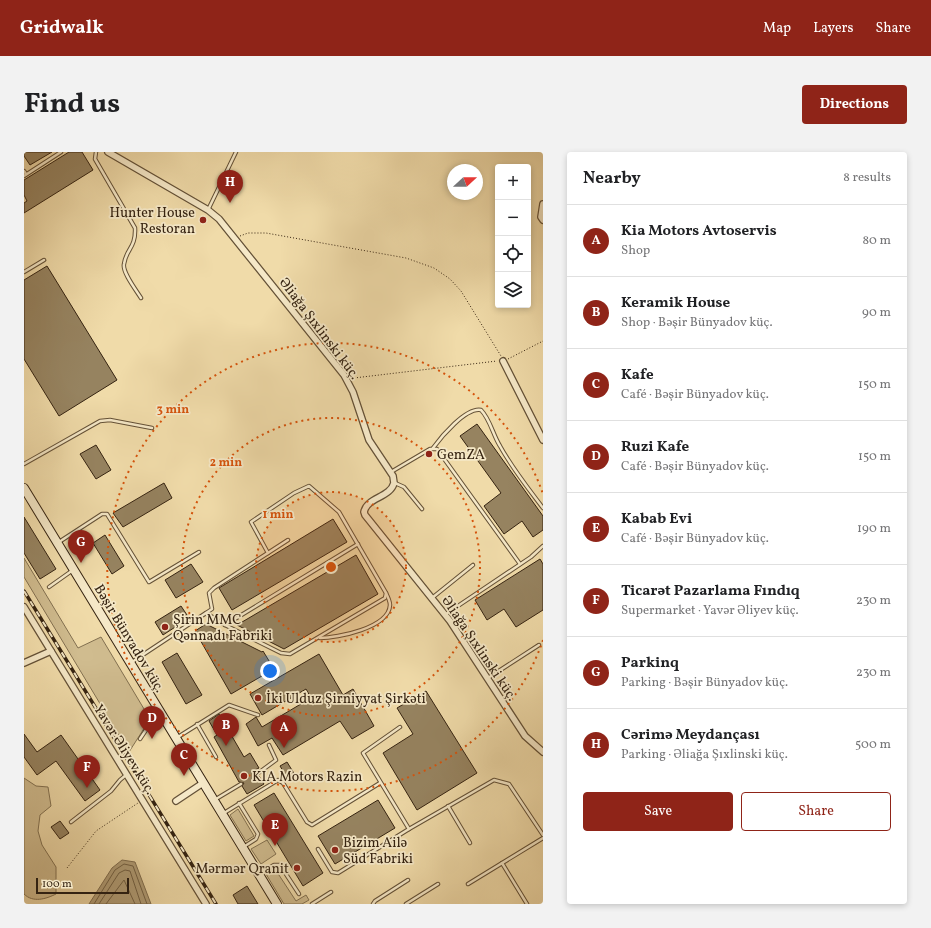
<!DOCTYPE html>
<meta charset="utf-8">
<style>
body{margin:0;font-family:Vollkorn,serif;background:#f2f2f2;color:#202124}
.controls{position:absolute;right:12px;top:12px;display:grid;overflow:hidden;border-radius:4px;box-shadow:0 2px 6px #0003}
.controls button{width:36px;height:36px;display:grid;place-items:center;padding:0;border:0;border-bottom:1px solid #e0e0e0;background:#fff;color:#202124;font:20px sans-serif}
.compass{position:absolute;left:423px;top:12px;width:36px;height:36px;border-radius:50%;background:#fff;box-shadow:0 2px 6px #0003;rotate:69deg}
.scale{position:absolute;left:12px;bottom:10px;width:93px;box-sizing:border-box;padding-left:4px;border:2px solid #352311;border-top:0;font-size:11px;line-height:14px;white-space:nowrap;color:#352311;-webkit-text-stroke:3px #f5e8c7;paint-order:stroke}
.you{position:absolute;left:246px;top:519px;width:14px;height:14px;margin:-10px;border:3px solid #fff;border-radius:50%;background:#1a73e8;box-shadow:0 0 0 6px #1a73e833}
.badge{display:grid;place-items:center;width:26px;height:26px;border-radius:50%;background:#8f2418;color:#fff;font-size:13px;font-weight:700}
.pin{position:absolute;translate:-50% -33px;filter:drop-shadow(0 1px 2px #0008)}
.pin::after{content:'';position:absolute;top:21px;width:14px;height:12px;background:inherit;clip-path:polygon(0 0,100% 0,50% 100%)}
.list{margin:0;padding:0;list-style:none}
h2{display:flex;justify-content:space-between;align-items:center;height:52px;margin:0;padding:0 16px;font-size:17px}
h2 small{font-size:13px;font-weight:400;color:#757577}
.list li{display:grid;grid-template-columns:26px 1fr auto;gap:12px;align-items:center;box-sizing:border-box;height:72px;padding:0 16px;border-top:1px solid #e0e0e0}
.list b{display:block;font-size:15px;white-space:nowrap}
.list p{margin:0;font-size:13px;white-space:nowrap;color:#757577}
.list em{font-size:13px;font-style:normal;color:#757577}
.actions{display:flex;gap:8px;padding:12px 16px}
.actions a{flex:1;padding:9px 0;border:1px solid #8f2418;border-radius:4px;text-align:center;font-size:14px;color:#8f2418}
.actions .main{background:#8f2418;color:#fff}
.icon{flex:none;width:22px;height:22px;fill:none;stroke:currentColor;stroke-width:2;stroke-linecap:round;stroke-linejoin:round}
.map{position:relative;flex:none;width:519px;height:752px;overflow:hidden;border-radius:4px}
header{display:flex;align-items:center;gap:24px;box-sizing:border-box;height:56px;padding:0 20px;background:#8f2418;color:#fff}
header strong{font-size:19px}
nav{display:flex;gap:22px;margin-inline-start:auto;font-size:14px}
.intro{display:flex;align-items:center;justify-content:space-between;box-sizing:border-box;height:96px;padding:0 24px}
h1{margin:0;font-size:28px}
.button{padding:10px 18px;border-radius:4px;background:#8f2418;color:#fff;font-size:14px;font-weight:700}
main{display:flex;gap:24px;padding:0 24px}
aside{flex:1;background:#fff;border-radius:4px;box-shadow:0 2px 6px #0003}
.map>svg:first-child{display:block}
.green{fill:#d0bc8f;stroke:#827050}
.water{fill:#b09c75;stroke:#7f6c4d}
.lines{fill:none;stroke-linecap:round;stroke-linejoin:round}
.shore{stroke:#726043;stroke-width:1}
.building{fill:#968360;stroke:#352311}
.lane-casing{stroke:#645137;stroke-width:4.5}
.street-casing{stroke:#645137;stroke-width:8}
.secondary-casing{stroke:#352311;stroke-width:10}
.path{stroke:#352311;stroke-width:1;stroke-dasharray:1 2;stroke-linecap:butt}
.lane{stroke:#f5e8c7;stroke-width:2.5}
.street{stroke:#f5e8c7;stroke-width:5.5}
.secondary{stroke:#f5e8c7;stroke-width:8}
.rail-casing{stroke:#352311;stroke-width:3.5}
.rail{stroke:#f5e8c7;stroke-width:2;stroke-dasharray:6;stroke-linecap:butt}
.ring{fill:none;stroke:#d6540c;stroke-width:2;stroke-dasharray:2 4}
.poi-dot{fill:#8f2418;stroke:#f5e8c7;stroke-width:1.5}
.labels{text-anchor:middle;stroke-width:3.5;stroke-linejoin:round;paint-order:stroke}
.poi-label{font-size:14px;fill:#352311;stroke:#f5e8c7;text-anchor:start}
.street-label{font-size:14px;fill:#352311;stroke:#f5e8c7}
.centre{fill:#d6540c;stroke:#f5e8c7;stroke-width:2}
.ring-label{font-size:12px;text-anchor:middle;font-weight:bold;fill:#d6540c;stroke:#f5e8c7;stroke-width:3.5;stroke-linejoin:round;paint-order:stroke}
</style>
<header>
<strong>Gridwalk</strong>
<nav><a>Map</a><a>Layers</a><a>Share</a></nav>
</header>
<div class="intro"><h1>Find us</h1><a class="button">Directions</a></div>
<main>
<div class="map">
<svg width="519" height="752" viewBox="0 0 519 752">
<rect width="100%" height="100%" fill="#f0dba9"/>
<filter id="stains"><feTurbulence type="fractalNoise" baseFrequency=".005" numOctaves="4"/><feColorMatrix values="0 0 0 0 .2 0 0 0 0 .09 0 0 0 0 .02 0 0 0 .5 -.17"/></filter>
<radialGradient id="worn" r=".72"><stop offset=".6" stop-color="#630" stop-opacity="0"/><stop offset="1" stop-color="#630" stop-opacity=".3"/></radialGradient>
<g class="green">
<path d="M0,406L54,496L77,485L126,567L105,600L0,425Z"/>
<path d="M0,626L12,634L24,635L27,654L16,663L14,679L18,693L32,715V742C22,747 9,751 0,742Z"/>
<path d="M214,657L230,684L222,689L206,663Z"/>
<path d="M243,688L252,702L237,712L227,697Z"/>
<path d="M251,717L272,749L282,743L285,748L278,752H260L242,722Z"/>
</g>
<path class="water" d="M98,708L111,710L127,752H65L88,716Z"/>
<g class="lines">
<g class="shore">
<path d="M70,752L91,718L100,712L109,714L123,752"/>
<path d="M75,752L95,721L101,718L106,719L117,752"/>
<path d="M82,752L100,728L111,752"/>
</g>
</g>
<g class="building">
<path d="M0,0H28L6,13L0,4Z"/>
<path d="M45,0H58L69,18L0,61V51L3,49L0,43V28Z"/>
<path d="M23,114L93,228L35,264L0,207V128Z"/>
<path d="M453,272L519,364V378L509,385L498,369L480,382L460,354L477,341L436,284Z"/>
<path d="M72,293L87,318L72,327L56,302Z"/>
<path d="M140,331L148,346L99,375L89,361Z"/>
<path d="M0,365L32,417L16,427L0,401Z"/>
<path d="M309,367L323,390L208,458L195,436Z"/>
<path d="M81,383L100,414L88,422L69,391Z"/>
<path d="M332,403L354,442L260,497L213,473Z"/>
<path d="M516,407L519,412V458L492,475L480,457L463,468L451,448Z"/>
<path d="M167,412L179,430L152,446L141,428Z"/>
<path d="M157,454L165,466L139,483L131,470Z"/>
<path d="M182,472L238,500L239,499L250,517L207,542L171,479Z"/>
<path d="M153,501L178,543L162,552L138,510Z"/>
<path d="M295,502L319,543L329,537L350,574L328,587L316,569L259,603L248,586L234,594L222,572L232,565L238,575L287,546L282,537L238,563L226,542Z"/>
<path d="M402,539L453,621L393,658L359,601L389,582L373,556Z"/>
<path d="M195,562L220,605L226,601L235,616L231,618L230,623L235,624L240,632L223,642L218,634L220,631L215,630L190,585L193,583L185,569Z"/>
<path d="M0,582L13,600L37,583L76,638L61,649L32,609L13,623L0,605Z"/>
<path d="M263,610L271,623L264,627L256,614Z"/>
<path d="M250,641L299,721L279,734L230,653Z"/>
<path d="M354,648L371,676L311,712L294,684Z"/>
<path d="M36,669L45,681L36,687L27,675Z"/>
<path d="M223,734L234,752H214L209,743Z"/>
</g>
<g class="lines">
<g class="lane-casing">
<g id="lane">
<path d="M72,0L71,7L111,76C112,96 102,97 100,112C98,120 112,138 117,146"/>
<path d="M0,19L2,22"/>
<path d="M0,24L37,0"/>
<path d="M184,58L212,0"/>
<path d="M0,120L20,108"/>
<path d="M409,296C417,285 442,255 457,258C466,267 469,283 476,294C488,316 504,336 519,356"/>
<path d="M0,312L76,269L86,268L128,276"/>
<path d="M367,320L406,297H413L496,412"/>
<path d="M371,331L380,335L398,357"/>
<path d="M35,390L78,362H83L125,430L175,400"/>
<path d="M25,435L49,418"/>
<path d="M408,446L449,413"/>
<path d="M182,461L188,457L185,441L190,436L264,388"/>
<path d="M422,462L507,405L519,394"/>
<path d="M201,473L334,392"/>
<path d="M296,486C313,486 365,476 366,453C366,449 364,445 362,441"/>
<path d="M108,510L182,461L201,473L257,501L266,502L361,446L362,441L315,360L285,334L270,341L227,370L244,401"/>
<path d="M464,526L515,493"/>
<path d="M173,572L192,605"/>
<path d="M376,575L339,601L385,677"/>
<path d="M154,585L205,553L234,563"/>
<path d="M116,587L126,572L135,562"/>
<path d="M233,622L252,608L245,593"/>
<path d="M192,647L217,632"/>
<path d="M215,651L234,682L232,687L221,694"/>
<path d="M424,654L446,691"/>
<path d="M200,661L254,628L259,631L283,670L288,673L356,631"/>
<path d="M47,670L87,639L96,628L102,623"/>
<path d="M294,697L308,720L314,721L385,677L470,628L485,632L519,683"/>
<path d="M478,711L503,752"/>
<path d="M237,721L250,713H256L275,742"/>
<path d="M444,732L519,686"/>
<path d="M288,752L307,740"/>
<path d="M349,752L351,749L384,728"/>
<path d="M382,752L414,732"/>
</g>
</g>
<g class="street-casing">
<g id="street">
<path d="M84,0L184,58L195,67L320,223L329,240L345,288L369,324L370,331C366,346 343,345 340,360L341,363L426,469L501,584L519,600"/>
<path d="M519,52L517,65L519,68"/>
<path d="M479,209L519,288"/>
<path d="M0,455L182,752"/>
<path d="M0,511L27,499"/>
<path d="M152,649L179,631"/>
</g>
</g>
<g class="secondary-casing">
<path id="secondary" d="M0,336L253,752"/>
</g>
<g class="path">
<path d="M216,84L224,81H242L382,106L410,116L426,127L437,139L477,204"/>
<path d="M484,207L519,189"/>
<path d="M330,226L473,209"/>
<path d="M43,716L72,679L114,651"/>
</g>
<use href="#lane" class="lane"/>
<use href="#street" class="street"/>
<use href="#secondary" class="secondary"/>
<g class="rail-casing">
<path id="rail" d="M0,439L192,752"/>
</g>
<use href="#rail" class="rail"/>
</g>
<circle cx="307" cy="415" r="75" fill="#d6540c" fill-opacity=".12"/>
<g class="ring">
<circle cx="307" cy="415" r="75"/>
<circle cx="307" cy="415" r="149"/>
<path d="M519 488A224 224 0 1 1 519 342"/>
</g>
<g class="poi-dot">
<circle cx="179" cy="68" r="4"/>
<circle cx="405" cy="302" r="4"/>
<circle cx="141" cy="475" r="4"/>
<circle cx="234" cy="546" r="4"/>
<circle cx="220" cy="624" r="4"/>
<circle cx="311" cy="698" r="4"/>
<circle cx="273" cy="716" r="4"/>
</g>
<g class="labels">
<g class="poi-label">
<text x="171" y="65" text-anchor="end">Hunter House<tspan x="171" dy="16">Restoran</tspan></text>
<text x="413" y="307">GemZA</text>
<text x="149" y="472">Şirin MMC<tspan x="149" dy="16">Qənnadı Fabriki</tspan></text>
<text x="242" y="551">İki Ulduz Şirniyyat Şirkəti</text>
<text x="228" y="629">KIA Motors Razin</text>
<text x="319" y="695">Bizim Ailə<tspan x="319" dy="16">Süd Fabriki</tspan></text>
<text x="265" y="721" text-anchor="end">Mərmər Qranit</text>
</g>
<g class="street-label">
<text transform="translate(296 176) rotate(53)" y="5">Əliağa Şıxlinski küç.</text>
<text transform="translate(106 486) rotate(59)" y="5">Bəşir Bünyadov küç.</text>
<text transform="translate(456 496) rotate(56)" y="5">Əliağa Şıxlinski küç.</text>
<text transform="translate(101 597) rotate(58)" y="5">Yavər Əliyev küç.</text>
</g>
</g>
<circle cx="307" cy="415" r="6" class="centre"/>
<g class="ring-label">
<text x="149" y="261">3 min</text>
<text x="202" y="314">2 min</text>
<text x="254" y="366">1 min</text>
</g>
<rect width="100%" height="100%" filter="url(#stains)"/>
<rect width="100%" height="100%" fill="url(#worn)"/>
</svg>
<div class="controls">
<button>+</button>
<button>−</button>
<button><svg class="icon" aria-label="locate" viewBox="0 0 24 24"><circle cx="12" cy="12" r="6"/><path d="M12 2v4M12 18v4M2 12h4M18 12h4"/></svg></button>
<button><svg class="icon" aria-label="layers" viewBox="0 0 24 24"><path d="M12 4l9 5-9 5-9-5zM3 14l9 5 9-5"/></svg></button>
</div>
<svg class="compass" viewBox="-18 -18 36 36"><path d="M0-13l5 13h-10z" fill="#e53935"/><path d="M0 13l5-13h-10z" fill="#757577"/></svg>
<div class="scale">100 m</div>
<div class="you"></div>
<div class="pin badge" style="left:260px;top:596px">A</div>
<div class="pin badge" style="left:202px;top:594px">B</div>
<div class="pin badge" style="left:160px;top:624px">C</div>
<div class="pin badge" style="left:128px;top:587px">D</div>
<div class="pin badge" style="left:251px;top:694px">E</div>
<div class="pin badge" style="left:63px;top:636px">F</div>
<div class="pin badge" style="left:57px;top:411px">G</div>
<div class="pin badge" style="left:206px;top:51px">H</div>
</div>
<aside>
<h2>Nearby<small>8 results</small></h2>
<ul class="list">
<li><span class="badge">A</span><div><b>Kia Motors Avtoservis</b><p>Shop</p></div><em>80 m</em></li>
<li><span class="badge">B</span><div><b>Keramik House</b><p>Shop · Bəşir Bünyadov küç.</p></div><em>90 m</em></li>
<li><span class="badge">C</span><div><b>Kafe</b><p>Café · Bəşir Bünyadov küç.</p></div><em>150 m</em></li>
<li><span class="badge">D</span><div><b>Ruzi Kafe</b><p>Café · Bəşir Bünyadov küç.</p></div><em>150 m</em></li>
<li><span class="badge">E</span><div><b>Kabab Evi</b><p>Café · Bəşir Bünyadov küç.</p></div><em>190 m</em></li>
<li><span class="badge">F</span><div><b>Ticarət Pazarlama Fındıq</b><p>Supermarket · Yavər Əliyev küç.</p></div><em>230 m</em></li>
<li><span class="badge">G</span><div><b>Parkinq</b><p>Parking · Bəşir Bünyadov küç.</p></div><em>230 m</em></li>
<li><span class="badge">H</span><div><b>Cərimə Meydançası</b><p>Parking · Əliağa Şıxlinski küç.</p></div><em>500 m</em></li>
</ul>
<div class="actions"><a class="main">Save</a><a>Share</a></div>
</aside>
</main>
